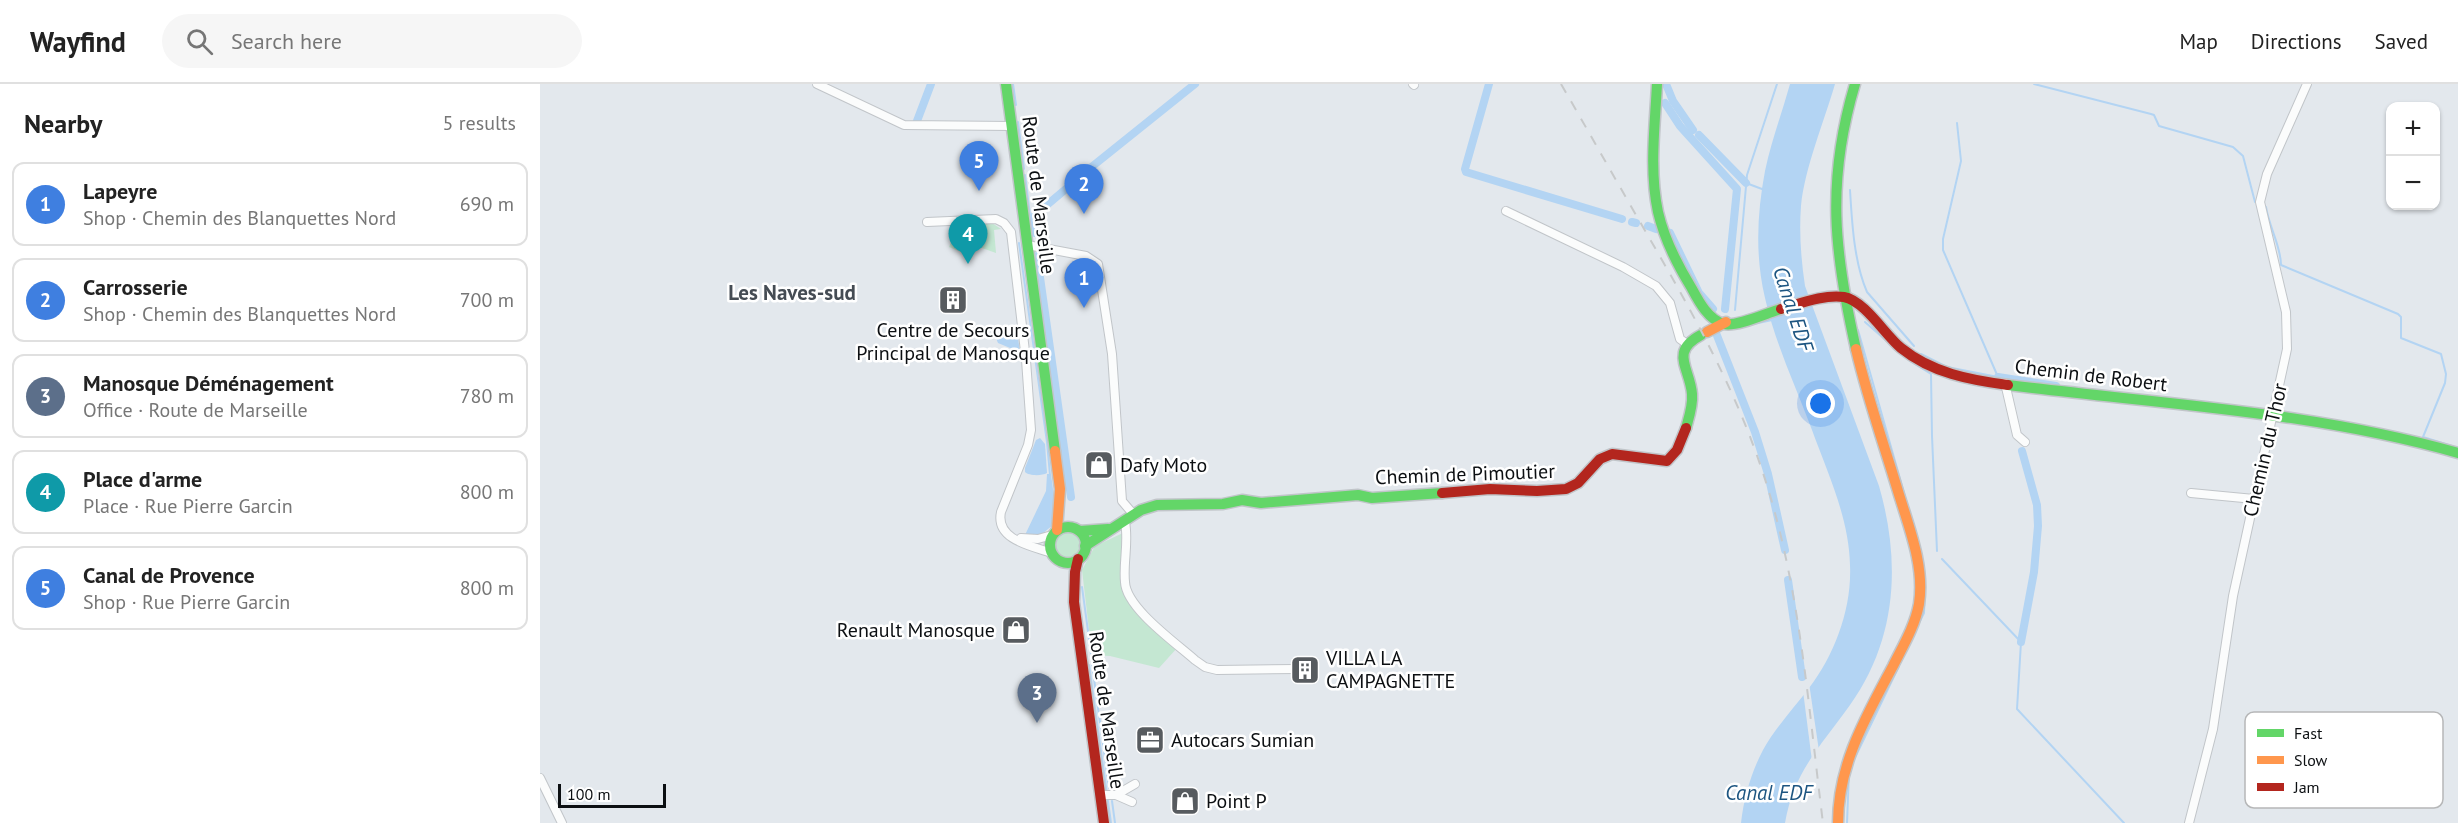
<!DOCTYPE html>
<meta charset="utf-8">
<style>
body{margin:0;font-family:"PT Sans",sans-serif;background:#f6f6f6;color:#222}
.controls{position:absolute;right:18px;top:18px;display:grid;overflow:hidden;border-radius:12px;box-shadow:0 2px 4px #0004}
.controls button{width:54px;height:54px;display:grid;place-items:center;padding:0;border:0;border-bottom:2px solid #e0e0e0;background:#fff;color:#222;font:30px sans-serif}
.scale{position:absolute;left:18px;bottom:15px;width:108px;box-sizing:border-box;padding-left:6px;border:3px solid #0c0f12;border-top:0;font-size:16px;line-height:21px;white-space:nowrap;color:#0c0f12;-webkit-text-stroke:4px #fff;paint-order:stroke}
.you{position:absolute;left:1281px;top:320px;width:21px;height:21px;margin:-15px;border:4px solid #fff;border-radius:50%;background:#1a73e8;box-shadow:0 0 0 9px #1a73e833}
.badge{display:grid;place-items:center;width:39px;height:39px;border-radius:50%;background:#0b8043;color:#fff;font-size:20px;font-weight:700}
.pin{position:absolute;translate:-50% -50px;filter:drop-shadow(0 2px 3px #0008)}
.pin::after{content:'';position:absolute;top:32px;width:21px;height:18px;background:inherit;clip-path:polygon(0 0,100% 0,50% 100%)}
.list{margin:0;padding:0;list-style:none}
h2{display:flex;justify-content:space-between;align-items:center;height:78px;margin:0;padding:0 24px;font-size:26px}
h2 small{font-size:20px;font-weight:400;color:#767676}
.list li{display:grid;grid-template-columns:39px 1fr auto;gap:18px;align-items:center;box-sizing:border-box;height:84px;margin:0 12px 12px;padding:0 12px;border:2px solid #e0e0e0;border-radius:12px}
.list b{display:block;font-size:22px;white-space:nowrap}
.list p{margin:0;font-size:20px;white-space:nowrap;color:#767676}
.list em{font-size:20px;font-style:normal;color:#767676}
.icon{flex:none;width:33px;height:33px;fill:none;stroke:currentColor;stroke-width:2;stroke-linecap:round;stroke-linejoin:round}
.map{position:relative;flex:none;width:1918px;height:739px;overflow:hidden}
header{display:flex;align-items:center;gap:36px;box-sizing:border-box;height:84px;padding:0 30px;background:#fff;border-bottom:2px solid #e0e0e0}
header strong{font-size:28px}
nav{display:flex;gap:33px;margin-inline-start:auto;font-size:21px}
.search{width:420px;height:54px;background:#f6f6f6;display:flex;align-items:center;gap:15px;box-sizing:border-box;padding:0 21px;border-radius:33px;color:#767676;font-size:22px}
main{display:flex}
aside{flex:1;background:#fff}
.map>svg:first-child{display:block}
.green{fill:#c4e7d2}
.water{fill:#b3d4f3}
.pier{fill:#e3e8ed}
.lines{fill:none;stroke-linecap:round;stroke-linejoin:round}
.stream{stroke:#b3d4f3;stroke-width:2}
.canal{stroke:#b3d4f3;stroke-width:8}
.street-casing{stroke:#c1c5c9;stroke-width:10}
.fast-casing{stroke:#c1c5c9;stroke-width:13}
.slow-casing{stroke:#c1c5c9;stroke-width:13}
.jam-casing{stroke:#c1c5c9;stroke-width:13}
.street{stroke:#fbfcfc;stroke-width:8}
.fast{stroke:#63d668;stroke-width:10}
.slow{stroke:#ff974d;stroke-width:10}
.jam{stroke:#b3261e;stroke-width:10}
.rail{stroke:#c7c9ca;stroke-width:2;stroke-dasharray:10 10;stroke-linecap:butt}
.labels{text-anchor:middle;stroke-width:5;stroke-linejoin:round;paint-order:stroke}
.street-label{font-size:20px;fill:#0c0f12;stroke:#fff}
.poi-label{font-size:20px;fill:#0c0f12;stroke:#fff;text-anchor:start}
.neighbourhood-label{font-size:21px;font-weight:bold;fill:#454c54;stroke:#fff}
.water-label{font-size:21px;font-style:italic;fill:#1d5581;stroke:#fff}
.key{fill:#fff;stroke:#b6b7b8;stroke-width:1.5}
.key-label{font-size:16px;fill:#0c0f12}
</style>
<header>
<strong>Wayfind</strong>
<div class="search"><svg class="icon" aria-label="search" viewBox="0 0 24 24"><circle cx="10" cy="10" r="6"/><path d="M15 15l6 6"/></svg>Search here</div>
<nav><a>Map</a><a>Directions</a><a>Saved</a></nav>
</header>
<main>
<aside>
<h2>Nearby<small>5 results</small></h2>
<ul class="list">
<li><span class="badge" style="background:#3f7fe0">1</span><div><b>Lapeyre</b><p>Shop · Chemin des Blanquettes Nord</p></div><em>690 m</em></li>
<li><span class="badge" style="background:#3f7fe0">2</span><div><b>Carrosserie</b><p>Shop · Chemin des Blanquettes Nord</p></div><em>700 m</em></li>
<li><span class="badge" style="background:#5c6f8a">3</span><div><b>Manosque Déménagement</b><p>Office · Route de Marseille</p></div><em>780 m</em></li>
<li><span class="badge" style="background:#0f9aa8">4</span><div><b>Place d'arme</b><p>Place · Rue Pierre Garcin</p></div><em>800 m</em></li>
<li><span class="badge" style="background:#3f7fe0">5</span><div><b>Canal de Provence</b><p>Shop · Rue Pierre Garcin</p></div><em>800 m</em></li>
</ul>
</aside>
<div class="map">
<svg width="1918" height="739" viewBox="0 0 1918 739">
<rect width="100%" height="100%" fill="#e3e8ed"/>
<g class="green">
<path d="M452,139L461,145L454,146L456,169L425,158L421,168L409,163L418,141Z"/>
<circle cx="527" cy="461" r="13"/>
<path d="M583,449L581,501L586,515L637,564L619,584L570,572L552,571L542,486L555,462Z"/>
</g>
<g class="water">
<path d="M1250,0H1295C1284,38 1265,83 1261,122C1259,149 1261,175 1265,202L1339,402C1361,478 1357,555 1310,621C1281,662 1254,687 1245,739H1201C1204,713 1211,689 1223,666C1235,644 1254,624 1269,604C1295,570 1312,524 1310,481C1309,434 1288,390 1272,346C1256,303 1235,259 1225,214C1215,172 1217,129 1225,87C1231,58 1242,29 1250,0Z"/>
<path d="M462,248L478,254L480,268L458,259L455,252Z"/>
<path d="M500,354L505,360L507,389C502,392 489,392 485,388V384L496,356Z"/>
<path d="M507,390H511L515,420L513,441L502,450L485,451L506,407Z"/>
</g>
<path class="pier" d="M1269,599L1279,667L1272,677L1263,607Z"/>
<g class="lines">
<g class="stream">
<path d="M473,0L476,21"/>
<path d="M1494,0L1611,30L1614,31L1619,42L1693,63L1703,72L1715,118"/>
<path d="M478,38L484,85"/>
<path d="M1417,39L1421,77L1403,155V166L1458,293"/>
<path d="M485,91L491,139"/>
<path d="M1206,99L1222,105"/>
<path d="M1310,106C1312,139 1314,178 1327,208L1374,262"/>
<path d="M1726,123C1729,143 1741,162 1741,181L1858,230L1861,233V254L1901,270L1906,290L1905,299L1883,353L1912,362"/>
<path d="M479,159L507,358L510,391"/>
<path d="M1195,226L1207,91L1237,0"/>
<path d="M1325,238L1366,274"/>
<path d="M1200,243L1232,236"/>
<path d="M1318,246L1375,448"/>
<path d="M1381,270L1407,283L1458,293"/>
<path d="M1370,277L1391,290L1392,352L1397,467"/>
<path d="M1381,468L1385,501"/>
<path d="M1402,475L1481,558L1477,625L1584,739"/>
<path d="M542,503L551,569"/>
<path d="M1379,539L1384,529L1385,506"/>
<path d="M552,580L569,704"/>
<path d="M549,581L571,739"/>
<path d="M1311,682L1359,582"/>
<path d="M572,717L575,739"/>
<path d="M1307,739L1309,688"/>
</g>
<g class="canal">
<path d="M949,0L925,85L926,88L1082,135"/>
<path d="M1126,0L1133,17L1153,46"/>
<path d="M1125,19L1140,42L1197,105L1185,225"/>
<path d="M377,37L391,0"/>
<path d="M1159,51L1206,99"/>
<path d="M539,93L655,0"/>
<path d="M1092,138L1096,139"/>
<path d="M1108,142L1116,145"/>
<path d="M495,149V131L533,99"/>
<path d="M1130,149L1159,209L1173,225"/>
<path d="M497,172L531,413"/>
<path d="M1176,249L1215,348L1228,390L1245,466"/>
<path d="M1458,293L1516,302"/>
<path d="M1248,496L1262,593"/>
<path d="M1481,558L1494,488L1498,442L1497,421L1482,367"/>
</g>
<g class="street-casing">
<g id="street">
<path d="M277,0L364,41L472,42"/>
<path d="M873,0L874,1"/>
<path d="M966,127L1083,183L1116,202L1130,219L1140,255L1147,260"/>
<path d="M387,138L456,135L464,139L471,148L486,276L491,346L488,361L461,428C455,456 492,462 512,469"/>
<path d="M487,161L546,172L558,180L572,270L582,417L594,431"/>
<path d="M1465,299L1477,351L1485,358"/>
<path d="M1651,409L1714,415"/>
<path d="M585,438C589,458 583,478 585,498C586,524 636,559 655,576L665,583L677,586L756,585"/>
<path d="M481,454L498,455L512,451"/>
<path d="M0,694L22,739"/>
<path d="M560,711H576L595,700"/>
<path d="M576,711L592,718"/>
<path d="M1649,739L1673,645L1693,512L1747,265L1746,228L1720,118L1727,90L1767,0"/>
</g>
</g>
<g class="fast-casing">
<g id="fast">
<path d="M466,0L515,367"/>
<path d="M1117,0C1115,42 1109,86 1118,128C1124,154 1137,180 1151,203C1158,216 1168,236 1184,240C1197,243 1227,229 1241,225"/>
<path d="M1315,0C1286,97 1294,168 1316,265"/>
<path d="M1468,301C1619,320 1771,327 1918,369"/>
<path d="M1146,344C1149,333 1153,322 1152,310C1150,284 1129,268 1161,251"/>
<circle cx="528" cy="461" r="18"/>
<path d="M540,447L568,445"/>
<path d="M545,462L601,426L617,421L683,420L702,416L721,419L818,411L832,414L902,409"/>
</g>
</g>
<g class="slow-casing">
<g id="slow">
<path d="M1167,248L1186,238"/>
<path d="M515,367L520,405L517,446"/>
<path d="M1298,739C1298,680 1326,633 1353,582C1363,562 1375,542 1379,520C1385,481 1368,441 1357,404C1343,358 1327,312 1316,265"/>
</g>
</g>
<g class="jam-casing">
<g id="jam">
<path d="M1241,225C1259,220 1284,210 1304,213C1325,217 1345,251 1361,264C1392,289 1430,296 1468,301"/>
<path d="M902,409L950,405L997,407L1026,405L1038,399L1060,375L1072,370L1127,377L1137,366L1146,344"/>
<path d="M538,475L535,488L534,518L564,739"/>
</g>
</g>
<use href="#street" class="street"/>
<use href="#fast" class="fast"/>
<use href="#slow" class="slow"/>
<use href="#jam" class="jam"/>
<path class="rail" d="M1021,0C1050,50 1078,100 1107,150C1151,226 1194,302 1222,386C1260,499 1268,621 1283,739"/>
</g>
<defs>
<g id="building-square" transform="scale(1.5)"><rect x="-9" y="-9" width="18" height="18" rx="4" fill="#575b5f" stroke="#fff"/><path d="M-4-6H4V6H1V3H-1V6H-4ZM-2.5-4.3h1.7v1.8h-1.7ZM.8-4.3h1.7v1.8H.8ZM-2.5-1h1.7V.8h-1.7ZM.8-1h1.7V.8H.8Z" fill="#fff"/></g>
<g id="shop-square" transform="scale(1.5)"><rect x="-9" y="-9" width="18" height="18" rx="4" fill="#575b5f" stroke="#fff"/><path d="M-5-2.5h2.3a2.7 3.5 0 0 1 5.4 0H5L5.5 6h-11ZM-1.5-2.5h3a1.5 2.3 0 0 0-3 0Z" fill="#fff"/></g>
<g id="office-square" transform="scale(1.5)"><rect x="-9" y="-9" width="18" height="18" rx="4" fill="#575b5f" stroke="#fff"/><path d="M-6-3h4V-5.5h4V-3h4V5H-6ZM-1-4.5V-3h2v-1.5ZM-6 0V1H6V0Z" fill="#fff"/></g>
</defs>
<g fill-rule="evenodd">
<use href="#building-square" x="413" y="216"/>
<use href="#shop-square" x="559" y="381"/>
<use href="#shop-square" x="476" y="546"/>
<use href="#building-square" x="765" y="586"/>
<use href="#office-square" x="610" y="656"/>
<use href="#shop-square" x="645" y="717"/>
</g>
<g class="labels">
<g class="street-label">
<text transform="translate(499 111) rotate(83)" y="7">Route de Marseille</text>
<text transform="translate(1551 291) rotate(7)" y="7">Chemin de Robert</text>
<text transform="translate(1725 366) rotate(-77)" y="7">Chemin du Thor</text>
<text transform="translate(925 390) rotate(-2)" y="7">Chemin de Pimoutier</text>
<text transform="translate(567 626) rotate(82)" y="7">Route de Marseille</text>
</g>
<g class="poi-label">
<text x="413" y="253" text-anchor="middle">Centre de Secours<tspan x="413" dy="23">Principal de Manosque</tspan></text>
<text x="580" y="388">Dafy Moto</text>
<text x="455" y="553" text-anchor="end">Renault Manosque</text>
<text x="786" y="581">VILLA LA<tspan x="786" dy="23">CAMPAGNETTE</tspan></text>
<text x="631" y="663">Autocars Sumian</text>
<text x="666" y="724">Point P</text>
</g>
<g class="neighbourhood-label">
<text x="252" y="216">Les Naves-sud</text>
</g>
<g class="water-label">
<text transform="translate(1253 225) rotate(72)" y="7">Canal EDF</text>
<text x="1229" y="716">Canal EDF</text>
</g>
</g>
<rect x="1705" y="628" width="198" height="96" rx="9" class="key"/>
<rect x="1717" y="645" width="27" height="8" fill="#63d668"/>
<rect x="1717" y="672" width="27" height="8" fill="#ff974d"/>
<rect x="1717" y="699" width="27" height="8" fill="#b3261e"/>
<g class="key-label">
<text x="1754" y="655">Fast</text>
<text x="1754" y="682">Slow</text>
<text x="1754" y="709">Jam</text>
</g>
</svg>
<div class="controls">
<button>+</button>
<button>−</button>
</div>
<div class="scale">100 m</div>
<div class="you"></div>
<div class="pin badge" style="left:544px;top:224px;background:#3f7fe0">1</div>
<div class="pin badge" style="left:544px;top:130px;background:#3f7fe0">2</div>
<div class="pin badge" style="left:497px;top:639px;background:#5c6f8a">3</div>
<div class="pin badge" style="left:428px;top:180px;background:#0f9aa8">4</div>
<div class="pin badge" style="left:439px;top:107px;background:#3f7fe0">5</div>
</div>
</main>
